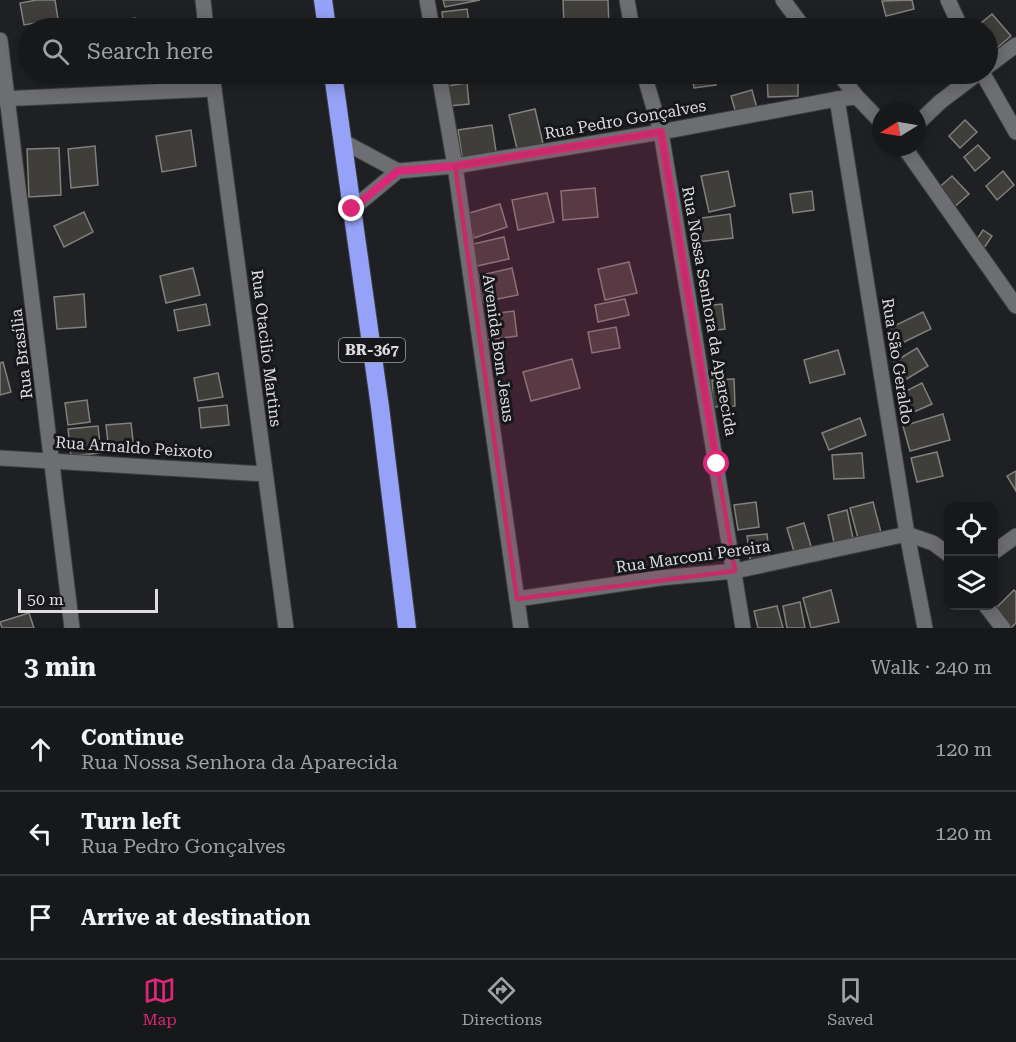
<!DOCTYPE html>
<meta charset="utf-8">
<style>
body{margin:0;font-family:"Roboto Serif",serif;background:#202123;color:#f1f3f6}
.controls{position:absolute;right:18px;bottom:18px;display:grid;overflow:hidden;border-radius:12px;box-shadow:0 3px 15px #0003}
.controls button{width:54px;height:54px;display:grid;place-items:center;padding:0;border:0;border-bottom:2px solid #363739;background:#17181a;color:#f1f3f6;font:30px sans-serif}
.compass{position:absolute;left:872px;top:102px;width:54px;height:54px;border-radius:50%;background:#17181a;box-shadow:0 3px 15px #0003;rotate:259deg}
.scale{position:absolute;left:18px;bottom:15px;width:140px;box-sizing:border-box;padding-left:6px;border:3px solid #dddddf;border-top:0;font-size:16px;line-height:21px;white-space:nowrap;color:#dddddf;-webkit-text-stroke:4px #16171a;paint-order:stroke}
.stop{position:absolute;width:18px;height:18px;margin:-14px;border:4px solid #db2777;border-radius:50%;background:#fff}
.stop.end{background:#db2777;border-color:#fff;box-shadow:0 2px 6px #0008}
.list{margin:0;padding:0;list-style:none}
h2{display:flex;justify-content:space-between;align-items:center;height:78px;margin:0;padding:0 24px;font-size:26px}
h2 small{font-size:20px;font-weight:400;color:#9ea0a2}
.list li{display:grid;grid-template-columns:39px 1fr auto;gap:18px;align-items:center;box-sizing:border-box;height:84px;padding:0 24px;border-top:2px solid #363739}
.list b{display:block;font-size:22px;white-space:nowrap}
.list p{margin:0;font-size:20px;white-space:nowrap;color:#9ea0a2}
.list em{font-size:20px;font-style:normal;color:#9ea0a2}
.icon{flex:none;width:33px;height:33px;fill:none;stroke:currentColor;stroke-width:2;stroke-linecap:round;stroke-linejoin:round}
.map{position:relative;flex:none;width:1016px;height:628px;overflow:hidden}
.search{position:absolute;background:#17181a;box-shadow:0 3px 15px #0003;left:18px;right:18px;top:18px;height:66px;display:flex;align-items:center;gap:15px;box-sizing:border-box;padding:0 21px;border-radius:33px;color:#9ea0a2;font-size:22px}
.sheet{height:330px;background:#17181a}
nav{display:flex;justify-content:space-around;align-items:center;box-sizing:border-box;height:84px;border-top:2px solid #363739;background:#17181a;font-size:16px;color:#9ea0a2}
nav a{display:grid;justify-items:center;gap:3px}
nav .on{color:#db2777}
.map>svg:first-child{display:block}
.building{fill:#3f3e3b;stroke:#80807c;stroke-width:1.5}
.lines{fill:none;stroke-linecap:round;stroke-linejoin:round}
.minor-casing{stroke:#3c3d3f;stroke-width:17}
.highway-casing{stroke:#3c3d3f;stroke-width:20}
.minor{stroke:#6d6e71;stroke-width:15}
.highway{stroke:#95a2f8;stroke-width:18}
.route{stroke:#db2777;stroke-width:8}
.marked{fill:#c52c68;fill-opacity:0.2;stroke:#c52c68;stroke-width:4.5;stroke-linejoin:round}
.labels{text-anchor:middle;stroke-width:6;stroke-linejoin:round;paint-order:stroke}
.shield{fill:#16171a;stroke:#a1a2a4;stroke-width:1.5}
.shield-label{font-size:15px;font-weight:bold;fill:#dddddf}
.street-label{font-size:16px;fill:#dddddf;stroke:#16171a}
</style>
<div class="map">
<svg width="1016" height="628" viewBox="0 0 1016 628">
<rect width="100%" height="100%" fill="#1f2023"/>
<g class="building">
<path d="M37,0H55L58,19L24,25L20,3Z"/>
<path d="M443,0H480L445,7Z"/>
<path d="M563,0H608L609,28H564Z"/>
<path d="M912,0L914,9L886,16L882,1Z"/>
<path d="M467,9L470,28H444L442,12Z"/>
<path d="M992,14L1011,36L991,53L988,49V28H975Z"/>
<path d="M135,18L137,28H112L111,22Z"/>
<path d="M102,23L103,28H79L78,26Z"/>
<path d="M692,74H715L716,85L694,88Z"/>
<path d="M767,74H798V96L768,97Z"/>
<path d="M467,83L469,104L449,106L447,86Z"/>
<path d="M752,90L758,112L737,117L731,96Z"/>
<path d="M535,109L544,148L518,153L509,115Z"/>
<path d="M965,120L977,132L960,148L949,136Z"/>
<path d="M492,125L497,158L463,163L458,130Z"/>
<path d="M191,130L196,166L162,172L156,136Z"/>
<path d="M978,145L990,158L975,171L964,157Z"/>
<path d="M95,146L98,185L71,188L68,149Z"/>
<path d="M59,148L61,195L29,197L27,149Z"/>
<path d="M728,171L735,206L709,212L701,176Z"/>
<path d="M1003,171L1014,185L997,200L986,186Z"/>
<path d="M952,176L969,194L952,209L935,191Z"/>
<path d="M595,188L598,217L563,220L561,191Z"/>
<path d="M812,191L814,210L793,213L790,194Z"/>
<path d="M547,193L554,222L518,230L512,200Z"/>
<path d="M500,204L507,227L474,238L466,214Z"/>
<path d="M84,212L93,232L64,247L54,226Z"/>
<path d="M730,214L733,238L697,242L695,219Z"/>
<path d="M983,230L992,236L982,251L973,245Z"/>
<path d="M504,237L509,259L477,266L473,244Z"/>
<path d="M629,262L637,293L605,300L598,269Z"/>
<path d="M193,268L200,295L166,303L160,276Z"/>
<path d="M512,268L518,295L483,302L477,276Z"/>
<path d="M84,294L86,327L57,329L54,297Z"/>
<path d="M625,299L629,315L598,322L595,305Z"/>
<path d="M206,304L210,325L178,331L174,310Z"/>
<path d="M722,304L725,329L708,331L705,306Z"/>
<path d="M514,311L517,336L487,340L483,315Z"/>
<path d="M923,312L931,329L898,345L890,328Z"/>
<path d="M616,327L620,348L592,353L588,332Z"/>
<path d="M917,348L928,366L905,380L894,362Z"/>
<path d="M838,350L845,374L810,383L804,360Z"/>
<path d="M572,359L580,388L531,401L523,372Z"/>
<path d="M3,362L11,392L0,395V363Z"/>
<path d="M218,373L223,397L198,401L194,378Z"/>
<path d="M734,379L735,406L713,407L712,380Z"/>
<path d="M922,383L932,404L909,414L900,394Z"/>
<path d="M87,400L90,422L68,425L65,403Z"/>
<path d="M227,405L229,425L201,428L199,408Z"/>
<path d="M943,414L950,440L910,451L903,426Z"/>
<path d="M860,418L866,435L829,450L822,433Z"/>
<path d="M131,423L134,449L109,452L106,425Z"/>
<path d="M98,426L101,453L71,456L68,429Z"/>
<path d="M937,452L943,476L917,482L911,458Z"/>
<path d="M862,453L864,478L834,479L832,455Z"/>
<path d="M1016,471V491L1007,476Z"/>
<path d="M756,502L759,527L738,530L734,505Z"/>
<path d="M873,502L882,536L859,542L850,508Z"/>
<path d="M847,510L854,543L835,547L828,515Z"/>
<path d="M804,523L813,553L796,558L787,528Z"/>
<path d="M767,534L770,562L751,565L747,536Z"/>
<path d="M831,590L839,622L811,628L803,598Z"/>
<path d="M1014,590L1016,592V623L1011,628L994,610Z"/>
<path d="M800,602L805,628H787L783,606Z"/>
<path d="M777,606L783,628H758L754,611Z"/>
<path d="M29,613L34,628H2L0,622Z"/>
</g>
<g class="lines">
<g class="minor-casing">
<g id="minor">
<path d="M203,0L206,28"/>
<path d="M427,0L432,28"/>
<path d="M627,0L632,28"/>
<path d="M783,0L804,28"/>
<path d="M948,0L961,28"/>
<path d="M0,40L72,628"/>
<path d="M988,66L1016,45"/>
<path d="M212,74L286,628"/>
<path d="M439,74L455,166L521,628"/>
<path d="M644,74L661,132L743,628"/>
<path d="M839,74L857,97L881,122"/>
<path d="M983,74L1016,132"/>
<path d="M0,99L214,89"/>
<path d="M837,99L907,534L925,628"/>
<path d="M917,124L940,102L977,74"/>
<path d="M342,141L398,171"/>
<path d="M904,147L1016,306"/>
<path d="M352,209L398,171L455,166L661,132L837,99L857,97"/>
<path d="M0,458L265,474"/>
<path d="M994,552L1016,536"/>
<path d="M517,599L660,578L735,571L907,534L933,543L948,554"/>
<path d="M986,606L1003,628"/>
</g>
</g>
<g class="highway-casing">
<g id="highway">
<path d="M323,0L327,28"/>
<path d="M333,74L380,407L407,628"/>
</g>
</g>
<use href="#minor" class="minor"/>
<use href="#highway" class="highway"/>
</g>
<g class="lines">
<path class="route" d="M352,209L398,171L455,166L661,132L717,464"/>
</g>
<path class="marked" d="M661,132L735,571L517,599L455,166Z"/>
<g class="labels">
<rect class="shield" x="339" y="338" width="66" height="24" rx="4.5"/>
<g class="shield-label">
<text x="372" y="355">BR-367</text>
</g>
<g class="street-label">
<text transform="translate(625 119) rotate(-10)" y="6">Rua Pedro Gonçalves</text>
<text transform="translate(710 311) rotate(80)" y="6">Rua Nossa Senhora da Aparecida</text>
<text transform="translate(267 348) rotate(83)" y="6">Rua Otacilio Martins</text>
<text transform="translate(499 348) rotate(82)" y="6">Avenida Bom Jesus</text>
<text transform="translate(21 354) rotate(-97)" y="6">Rua Brasília</text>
<text transform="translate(898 361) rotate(81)" y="6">Rua São Geraldo</text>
<text transform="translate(134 447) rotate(4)" y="6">Rua Arnaldo Peixoto</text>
<text transform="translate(693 556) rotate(-8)" y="6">Rua Marconi Pereira</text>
</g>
</g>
</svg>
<div class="controls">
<button><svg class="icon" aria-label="locate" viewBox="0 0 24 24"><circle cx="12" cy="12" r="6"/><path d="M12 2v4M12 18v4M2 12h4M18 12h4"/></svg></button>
<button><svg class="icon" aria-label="layers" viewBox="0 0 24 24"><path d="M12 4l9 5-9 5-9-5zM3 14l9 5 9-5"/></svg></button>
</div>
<svg class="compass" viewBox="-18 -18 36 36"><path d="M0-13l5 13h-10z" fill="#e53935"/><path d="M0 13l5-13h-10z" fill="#9ea0a2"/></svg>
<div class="scale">50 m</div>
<div class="stop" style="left:717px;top:464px"></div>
<div class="stop end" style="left:352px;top:209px"></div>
<div class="search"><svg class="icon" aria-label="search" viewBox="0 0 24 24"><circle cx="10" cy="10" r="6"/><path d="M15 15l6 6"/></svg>Search here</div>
</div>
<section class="sheet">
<h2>3 min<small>Walk · 240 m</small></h2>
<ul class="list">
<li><svg class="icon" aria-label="ahead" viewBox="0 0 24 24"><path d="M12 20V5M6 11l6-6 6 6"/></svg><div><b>Continue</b><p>Rua Nossa Senhora da Aparecida</p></div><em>120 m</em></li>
<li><svg class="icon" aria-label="left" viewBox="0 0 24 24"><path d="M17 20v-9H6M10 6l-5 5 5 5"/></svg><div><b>Turn left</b><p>Rua Pedro Gonçalves</p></div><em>120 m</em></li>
<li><svg class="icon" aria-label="arrive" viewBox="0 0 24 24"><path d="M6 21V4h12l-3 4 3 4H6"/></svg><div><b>Arrive at destination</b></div></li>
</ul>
</section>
<nav>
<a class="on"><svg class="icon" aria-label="map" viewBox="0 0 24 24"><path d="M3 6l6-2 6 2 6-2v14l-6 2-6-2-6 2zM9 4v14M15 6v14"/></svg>Map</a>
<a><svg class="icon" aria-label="directions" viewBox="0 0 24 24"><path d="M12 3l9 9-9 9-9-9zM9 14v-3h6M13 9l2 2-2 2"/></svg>Directions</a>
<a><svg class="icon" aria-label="saved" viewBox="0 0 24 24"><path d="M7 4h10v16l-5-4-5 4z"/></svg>Saved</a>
</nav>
